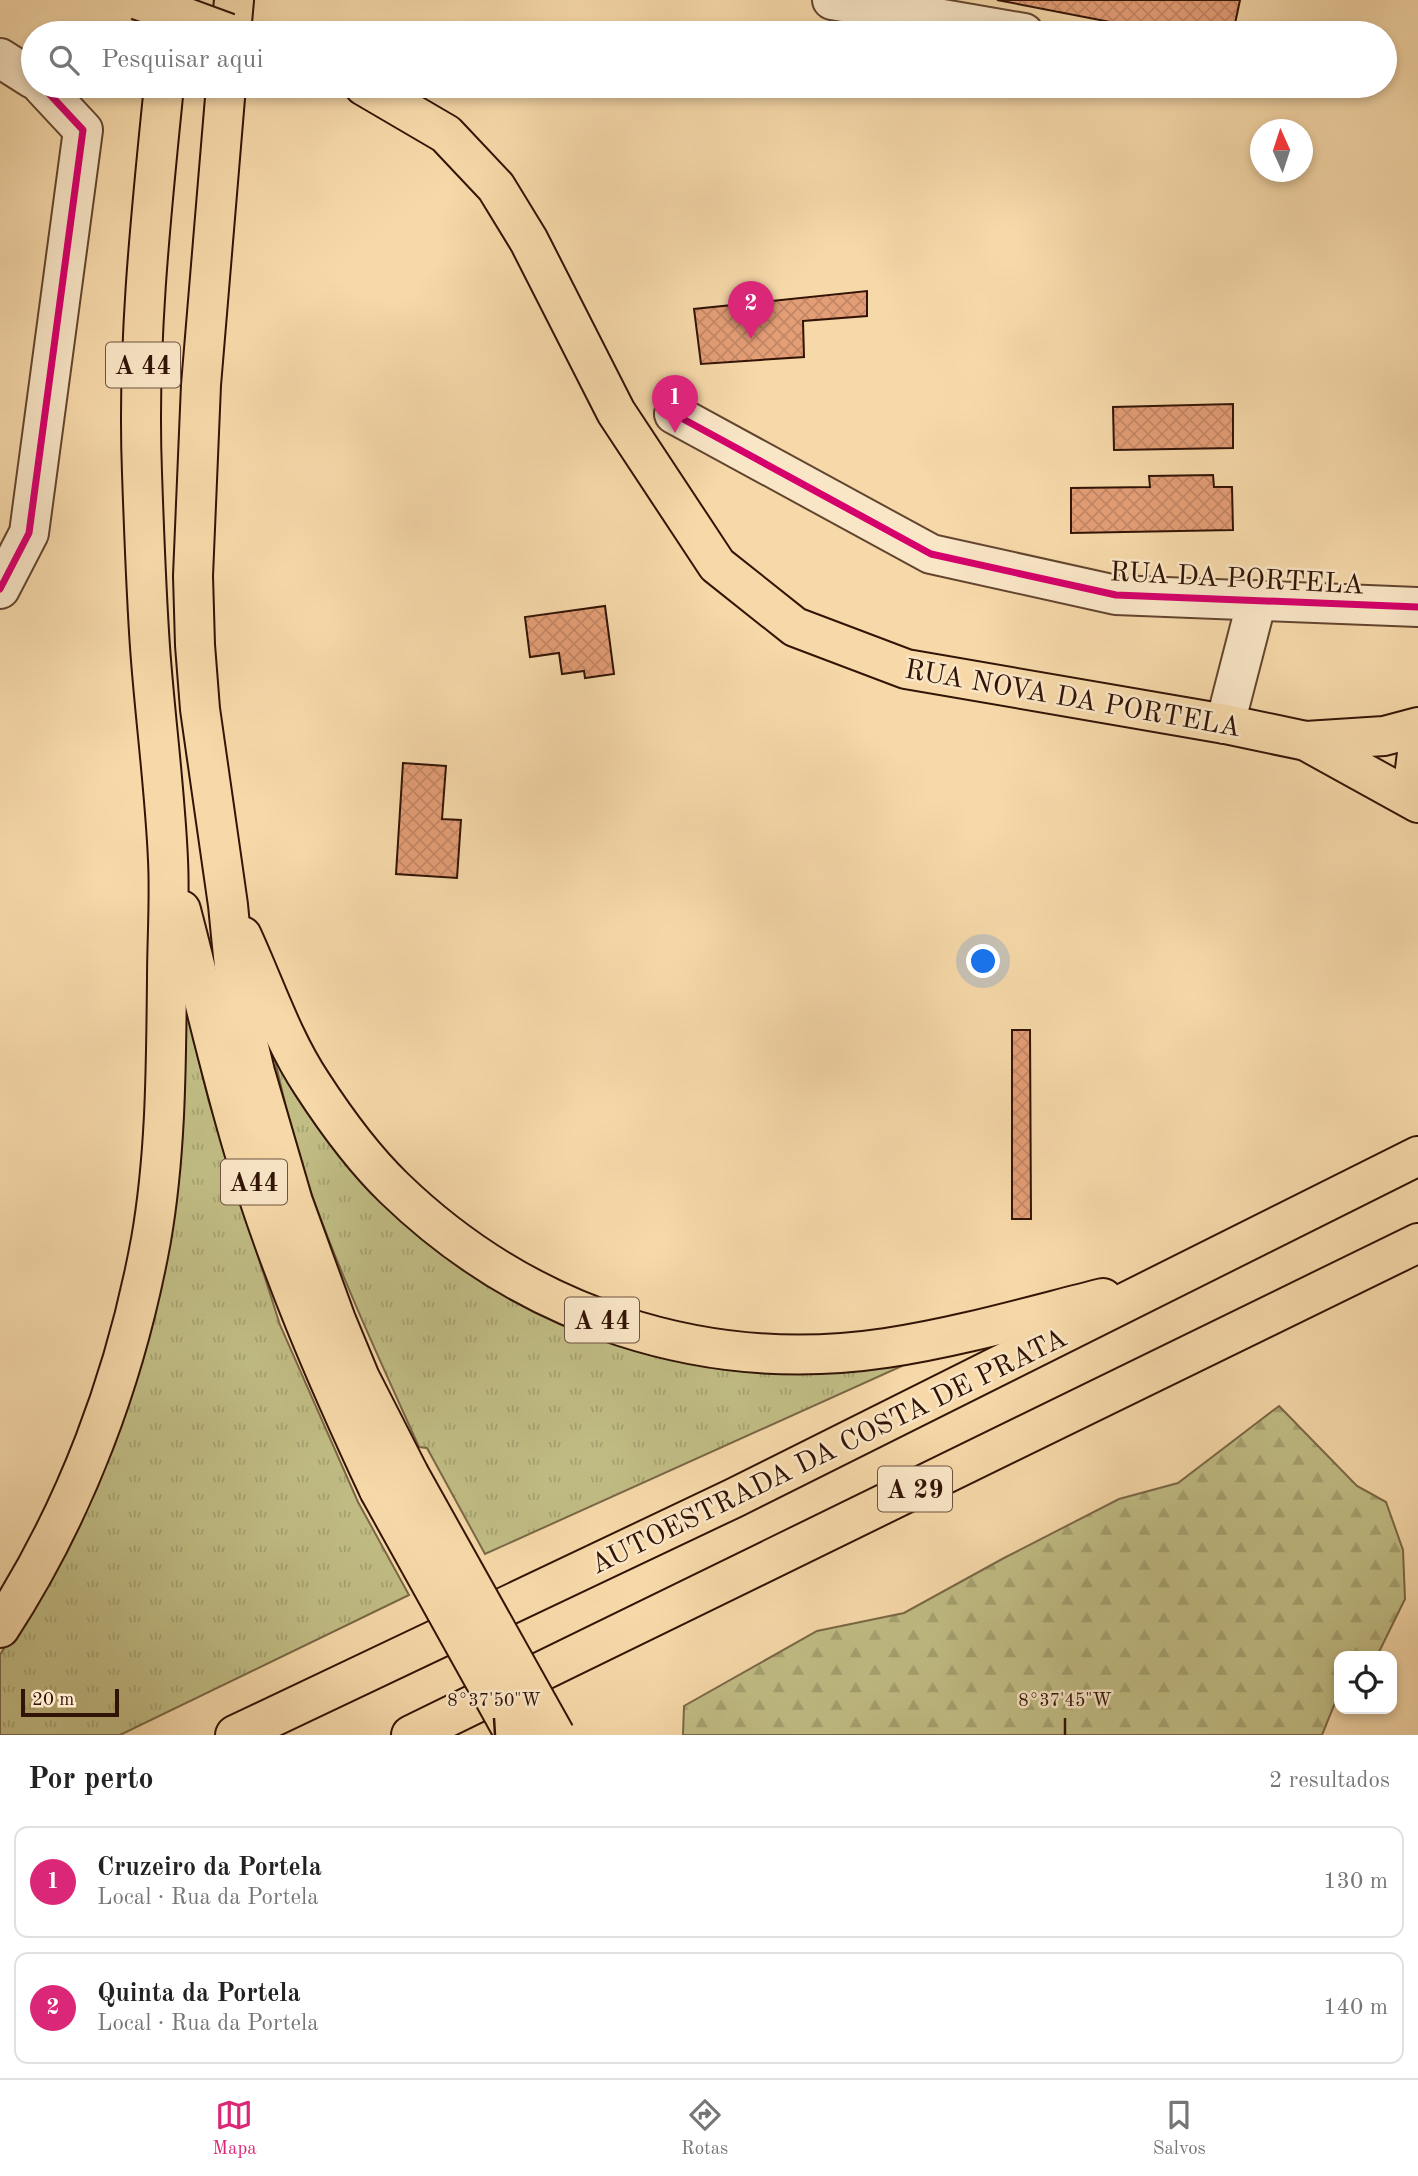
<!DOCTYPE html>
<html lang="pt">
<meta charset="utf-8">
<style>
body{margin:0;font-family:"Old Standard TT",serif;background:#f2f2f2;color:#222}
.controls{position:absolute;right:21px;bottom:21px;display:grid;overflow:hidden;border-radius:14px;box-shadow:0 4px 10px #0003}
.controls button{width:63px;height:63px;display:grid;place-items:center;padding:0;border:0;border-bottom:2px solid #e0e0e0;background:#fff;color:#222;font:35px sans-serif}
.compass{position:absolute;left:1250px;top:119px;width:63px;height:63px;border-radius:50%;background:#fff;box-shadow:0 4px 10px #0003;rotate:357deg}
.scale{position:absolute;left:21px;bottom:18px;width:98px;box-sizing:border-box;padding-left:7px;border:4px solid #321406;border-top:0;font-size:19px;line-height:24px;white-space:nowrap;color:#321406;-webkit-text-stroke:5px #f9e6c7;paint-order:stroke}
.you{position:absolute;left:984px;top:962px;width:24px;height:24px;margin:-18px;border:5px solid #fff;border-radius:50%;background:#1a73e8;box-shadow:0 0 0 10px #1a73e833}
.badge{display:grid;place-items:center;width:46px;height:46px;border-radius:50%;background:#db2777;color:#fff;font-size:23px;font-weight:700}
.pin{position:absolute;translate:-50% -58px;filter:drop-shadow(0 2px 4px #0008)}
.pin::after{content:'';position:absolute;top:37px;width:24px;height:21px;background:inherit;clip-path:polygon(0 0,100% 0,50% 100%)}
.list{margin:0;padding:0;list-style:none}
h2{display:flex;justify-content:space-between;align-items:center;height:91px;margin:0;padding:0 28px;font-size:30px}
h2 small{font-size:23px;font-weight:400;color:#767676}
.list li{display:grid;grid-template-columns:46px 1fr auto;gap:21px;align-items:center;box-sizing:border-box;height:112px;margin:0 14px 14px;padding:0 14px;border:2px solid #e0e0e0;border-radius:14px}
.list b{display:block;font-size:26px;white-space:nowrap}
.list p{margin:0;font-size:23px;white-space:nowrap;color:#767676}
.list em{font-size:23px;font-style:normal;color:#767676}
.icon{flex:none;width:38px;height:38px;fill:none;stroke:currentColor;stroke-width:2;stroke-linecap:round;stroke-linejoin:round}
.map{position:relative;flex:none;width:1418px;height:1735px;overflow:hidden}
.search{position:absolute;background:#fff;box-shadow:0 4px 10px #0003;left:21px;right:21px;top:21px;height:77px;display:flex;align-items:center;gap:18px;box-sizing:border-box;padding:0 24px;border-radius:38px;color:#767676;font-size:26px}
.sheet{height:343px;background:#fff}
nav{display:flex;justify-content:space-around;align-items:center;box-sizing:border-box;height:98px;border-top:2px solid #e0e0e0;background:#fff;font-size:19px;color:#767676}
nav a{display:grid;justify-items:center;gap:4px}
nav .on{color:#db2777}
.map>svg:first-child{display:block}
.grass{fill:url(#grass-tufts);stroke:#7a6846;stroke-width:2}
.forest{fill:url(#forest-firs);stroke:#7a6846;stroke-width:2}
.building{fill:url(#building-cross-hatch);stroke:#321406;stroke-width:2}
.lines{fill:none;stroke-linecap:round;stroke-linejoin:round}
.minor-casing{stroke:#63452f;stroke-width:42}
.major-casing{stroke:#321406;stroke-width:42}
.highway-casing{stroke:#321406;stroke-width:42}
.minor{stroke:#f9e6c7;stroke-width:38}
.major{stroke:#f6d8a9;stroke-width:38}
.highway{stroke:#f6d8a9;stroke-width:38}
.major-bridge-casing{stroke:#321406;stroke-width:42;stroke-linecap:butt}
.highway-bridge-casing{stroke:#321406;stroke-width:42;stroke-linecap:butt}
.major-bridge{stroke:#f6d8a9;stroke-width:38}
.highway-bridge{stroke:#f6d8a9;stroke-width:38}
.cycleway-casing{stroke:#f9e6c7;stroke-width:11}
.cycleway{stroke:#d6006c;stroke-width:7}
.ticks{fill:none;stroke:#321406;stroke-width:2.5}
.labels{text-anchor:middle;stroke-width:5;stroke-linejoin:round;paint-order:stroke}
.shield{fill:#f9e6c7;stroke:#6e5340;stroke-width:2}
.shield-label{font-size:26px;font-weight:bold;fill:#321406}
.street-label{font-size:28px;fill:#321406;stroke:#f9e6c7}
.ticks-label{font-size:18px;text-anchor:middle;fill:#321406;stroke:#f9e6c7;stroke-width:5;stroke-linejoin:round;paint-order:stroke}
</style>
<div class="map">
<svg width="1418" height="1735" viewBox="0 0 1418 1735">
<defs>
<pattern id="grass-tufts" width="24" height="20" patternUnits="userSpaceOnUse" patternTransform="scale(1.75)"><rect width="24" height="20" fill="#c1bd85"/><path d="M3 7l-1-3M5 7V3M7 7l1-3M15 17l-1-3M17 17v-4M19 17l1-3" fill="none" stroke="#a6a271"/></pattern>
<pattern id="forest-firs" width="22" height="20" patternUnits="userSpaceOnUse" patternTransform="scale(1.75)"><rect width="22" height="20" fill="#c1bd85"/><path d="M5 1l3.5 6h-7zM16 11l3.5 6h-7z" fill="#a6a271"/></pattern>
<pattern id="building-cross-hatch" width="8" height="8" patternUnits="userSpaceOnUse" patternTransform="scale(1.75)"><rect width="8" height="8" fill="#e49e76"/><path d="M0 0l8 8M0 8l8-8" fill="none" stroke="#c48765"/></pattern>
</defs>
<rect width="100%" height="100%" fill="#f6d8a9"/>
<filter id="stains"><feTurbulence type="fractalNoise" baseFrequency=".00286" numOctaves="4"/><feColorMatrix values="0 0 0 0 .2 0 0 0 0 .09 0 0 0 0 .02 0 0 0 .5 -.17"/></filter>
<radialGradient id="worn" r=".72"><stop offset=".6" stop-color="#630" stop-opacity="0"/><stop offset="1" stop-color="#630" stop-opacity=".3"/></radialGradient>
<g class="grass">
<path d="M187,1012L209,1102L280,1325L358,1502L409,1595L120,1735H0V1655L54,1564L92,1489L180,1013Z"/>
<path d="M273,1052L518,1299L899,1359L902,1366L485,1554L427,1448L419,1447C383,1367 346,1288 316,1206C297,1157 285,1104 273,1052Z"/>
</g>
<path class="forest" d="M1279,1406L1357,1486L1386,1502L1403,1550L1405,1599L1377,1656H1339V1693L1322,1735H683L684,1706L817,1631L904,1613L1004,1558L1119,1499L1178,1483Z"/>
<g class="building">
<path d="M997,0H1240L1233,33H1167Z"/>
<path d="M867,291V316L803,321L804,357L701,364L694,309Z"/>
<path d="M1233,404V448L1114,450L1113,407Z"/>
<path d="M1213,475L1214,487H1232L1233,530L1071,533V488L1150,487L1149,476Z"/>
<path d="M605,606L614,674L585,678L584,671L562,674L559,653L530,657L525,617Z"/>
<path d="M403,763L446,766L442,819L461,820L457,878L396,874Z"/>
<path d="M1012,1030H1030L1031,1219H1012Z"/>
</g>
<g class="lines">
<g class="minor-casing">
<g id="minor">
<path d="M832,0L1024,33"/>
<path d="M0,58L33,79"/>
<path d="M674,414L931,554L1116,595L1418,607"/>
<path d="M0,589L29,533L83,130L42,86"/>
<path d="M1225,724L1257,600"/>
</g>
</g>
<g class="major-casing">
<g id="major">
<path d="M364,86L446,134L496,187L529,241L616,412L717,565L795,627L906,669L1225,724L1306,741L1384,736L1418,727"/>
<path d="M1306,741L1418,803"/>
<path d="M1418,745L1414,777L1418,798"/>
</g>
</g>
<g class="highway-casing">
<g id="highway">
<path d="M231,33L234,0"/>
<path d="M226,86L201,385L193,576L195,645L200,709L228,905L237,997L255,1072L293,1202L336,1320L360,1378L409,1474"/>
<path d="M181,910C202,990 220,1071 244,1151C279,1268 327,1379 379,1490"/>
<path d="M242,936C265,986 282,1039 312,1084C336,1121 363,1158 394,1188C526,1316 704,1375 886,1348C959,1337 1031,1316 1103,1298"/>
<path d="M0,1628C76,1511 126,1377 151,1240C166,1154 166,1066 167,979C167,940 170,900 168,860C165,789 155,718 150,647C146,589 144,531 142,473C137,344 151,214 164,86"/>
<path d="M235,1735L734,1498L1418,1156"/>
<path d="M411,1735L1418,1243"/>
</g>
</g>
<use href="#minor" class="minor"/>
<use href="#major" class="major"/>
<use href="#highway" class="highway"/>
<g class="major-bridge-casing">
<path id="major-bridge" d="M138,0L228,33"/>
</g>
<g class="highway-bridge-casing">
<g id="highway-bridge">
<path d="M409,1474L555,1735"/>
<path d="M379,1490L515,1735"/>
</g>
</g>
<use href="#major-bridge" class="major-bridge"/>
<use href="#highway-bridge" class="highway-bridge"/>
<g class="cycleway-casing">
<g id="cycleway">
<path d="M674,414L931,554L1116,595L1418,607"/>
<path d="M0,589L29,533L83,130L42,86"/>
</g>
</g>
<use href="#cycleway" class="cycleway"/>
</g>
<path class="ticks" d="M494,1718L495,1735M1065,1718V1735"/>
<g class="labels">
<g class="shield">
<rect x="106" y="342.5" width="74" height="45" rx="5"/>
<rect x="221" y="1159.5" width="66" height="45" rx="5"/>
<rect x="565" y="1297.5" width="74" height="45" rx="5"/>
<rect x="878" y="1466.5" width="74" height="45" rx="5"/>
</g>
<g class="shield-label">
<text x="143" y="374">A 44</text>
<text x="254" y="1191">A44</text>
<text x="602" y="1329">A 44</text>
<text x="915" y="1498">A 29</text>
</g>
<g class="street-label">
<text transform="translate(1237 577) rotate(3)" y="10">RUA DA PORTELA</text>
<text transform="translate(1073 697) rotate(10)" y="10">RUA NOVA DA PORTELA</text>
<text transform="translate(828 1450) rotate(-26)" y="10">AUTOESTRADA DA COSTA DE PRATA</text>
</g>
</g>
<g class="ticks-label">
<text x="494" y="1706">8°37'50"W</text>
<text x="1065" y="1706">8°37'45"W</text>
</g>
<rect width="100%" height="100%" filter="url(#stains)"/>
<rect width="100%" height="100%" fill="url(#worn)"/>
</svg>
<div class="controls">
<button><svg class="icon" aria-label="locate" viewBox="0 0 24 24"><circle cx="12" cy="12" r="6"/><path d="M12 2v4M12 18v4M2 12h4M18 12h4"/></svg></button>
</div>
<svg class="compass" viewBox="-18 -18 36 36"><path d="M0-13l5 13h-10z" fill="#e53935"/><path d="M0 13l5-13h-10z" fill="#767676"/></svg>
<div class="scale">20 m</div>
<div class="you"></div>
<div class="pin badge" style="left:675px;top:433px">1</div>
<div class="pin badge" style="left:751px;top:339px">2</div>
<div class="search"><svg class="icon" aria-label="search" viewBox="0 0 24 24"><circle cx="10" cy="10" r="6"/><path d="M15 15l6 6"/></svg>Pesquisar aqui</div>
</div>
<section class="sheet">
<h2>Por perto<small>2 resultados</small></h2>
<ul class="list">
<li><span class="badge">1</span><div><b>Cruzeiro da Portela</b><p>Local · Rua da Portela</p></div><em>130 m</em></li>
<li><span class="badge">2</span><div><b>Quinta da Portela</b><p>Local · Rua da Portela</p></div><em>140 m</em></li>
</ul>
</section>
<nav>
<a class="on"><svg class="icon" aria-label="map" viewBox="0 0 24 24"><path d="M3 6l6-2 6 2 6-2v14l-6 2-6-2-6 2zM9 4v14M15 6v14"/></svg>Mapa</a>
<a><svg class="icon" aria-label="directions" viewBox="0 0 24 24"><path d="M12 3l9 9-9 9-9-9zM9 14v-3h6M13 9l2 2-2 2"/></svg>Rotas</a>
<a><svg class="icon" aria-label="saved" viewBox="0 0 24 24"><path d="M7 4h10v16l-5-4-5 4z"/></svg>Salvos</a>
</nav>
